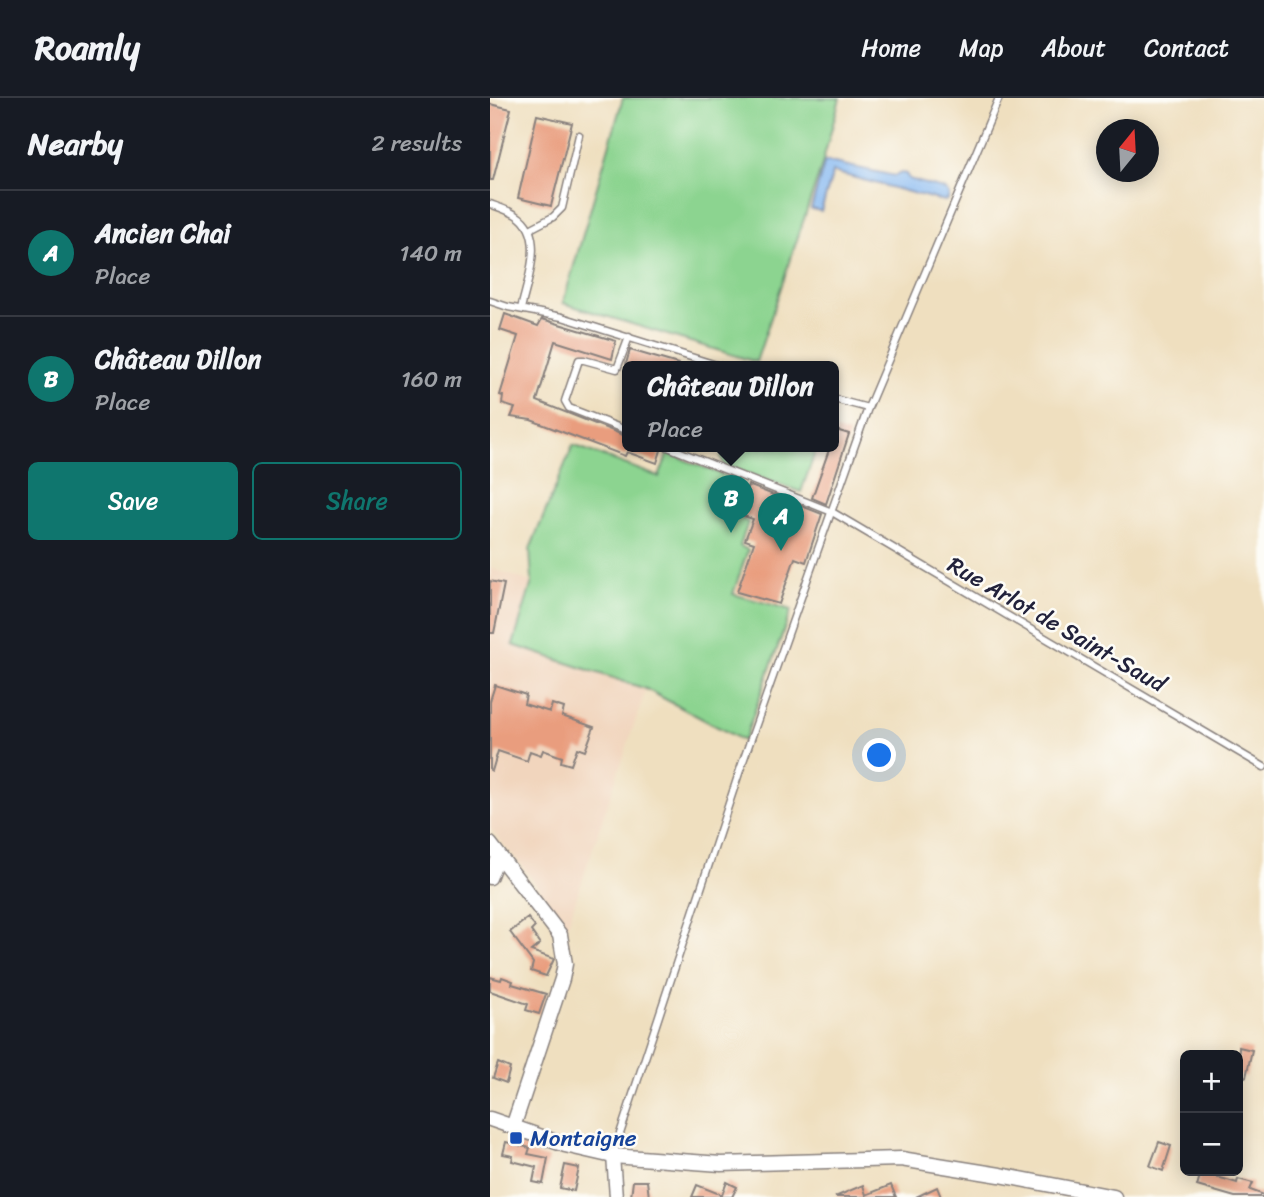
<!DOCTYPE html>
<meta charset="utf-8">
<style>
body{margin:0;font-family:Sriracha,sans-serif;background:#242831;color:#f1f3f6}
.controls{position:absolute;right:21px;bottom:21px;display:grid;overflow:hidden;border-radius:10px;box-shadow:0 4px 18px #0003}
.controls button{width:63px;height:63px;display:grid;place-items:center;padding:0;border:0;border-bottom:2px solid #363941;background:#171b24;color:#f1f3f6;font:35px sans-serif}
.compass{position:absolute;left:606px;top:21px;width:63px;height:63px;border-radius:50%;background:#171b24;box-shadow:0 4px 18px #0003;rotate:18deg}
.you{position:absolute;left:390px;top:658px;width:24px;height:24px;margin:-18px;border:5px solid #fff;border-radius:50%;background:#1a73e8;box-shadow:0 0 0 10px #1a73e833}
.badge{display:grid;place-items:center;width:46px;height:46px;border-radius:50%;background:#0f766e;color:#fff;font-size:23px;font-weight:700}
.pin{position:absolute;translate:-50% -58px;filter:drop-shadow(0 2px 4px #0008)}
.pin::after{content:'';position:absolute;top:37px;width:24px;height:21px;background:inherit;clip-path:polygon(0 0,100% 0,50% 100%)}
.popup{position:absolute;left:132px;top:263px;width:217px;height:91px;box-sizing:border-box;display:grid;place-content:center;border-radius:10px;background:#171b24;filter:drop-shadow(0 2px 5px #0005);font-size:23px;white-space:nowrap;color:#9ea1a6}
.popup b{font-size:26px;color:#f1f3f6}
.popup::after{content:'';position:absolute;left:50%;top:100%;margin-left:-14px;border:14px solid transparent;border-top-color:#171b24}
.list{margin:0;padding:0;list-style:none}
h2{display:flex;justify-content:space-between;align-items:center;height:91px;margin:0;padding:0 28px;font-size:30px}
h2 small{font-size:23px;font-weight:400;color:#9ea1a6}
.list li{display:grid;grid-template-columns:46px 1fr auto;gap:21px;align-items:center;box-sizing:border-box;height:126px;padding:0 28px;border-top:2px solid #363941}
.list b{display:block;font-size:26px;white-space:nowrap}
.list p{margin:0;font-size:23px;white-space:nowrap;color:#9ea1a6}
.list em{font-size:23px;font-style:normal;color:#9ea1a6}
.actions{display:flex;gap:14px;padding:21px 28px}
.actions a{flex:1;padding:16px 0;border:2px solid #0f766e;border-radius:10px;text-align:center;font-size:24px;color:#0f766e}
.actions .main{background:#0f766e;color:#fff}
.map{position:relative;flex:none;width:774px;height:1099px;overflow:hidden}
header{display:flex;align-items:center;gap:42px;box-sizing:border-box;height:98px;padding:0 35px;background:#171b24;border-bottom:2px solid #363941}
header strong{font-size:33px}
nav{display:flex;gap:38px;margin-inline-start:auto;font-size:24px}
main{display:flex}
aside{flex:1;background:#171b24}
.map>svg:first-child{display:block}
.built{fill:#f1d5bd}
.green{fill:#8cd490;stroke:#577b66;stroke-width:2}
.water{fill:#84b7f1;stroke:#536c96;stroke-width:2}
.building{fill:#e99d7e}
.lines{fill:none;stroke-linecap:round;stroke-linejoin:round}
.service-casing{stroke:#88807d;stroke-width:9}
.minor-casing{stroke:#88807d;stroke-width:15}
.tertiary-casing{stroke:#88807d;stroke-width:17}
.service{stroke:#fff;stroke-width:6}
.minor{stroke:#fff;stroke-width:12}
.tertiary{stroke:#fff;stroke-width:14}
.transit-dot{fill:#1a4fb4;stroke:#fdfcf7;stroke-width:2.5}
.labels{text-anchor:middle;stroke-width:5;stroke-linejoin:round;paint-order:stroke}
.street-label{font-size:23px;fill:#22223b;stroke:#fdfcf7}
.transit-label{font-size:23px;fill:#164399;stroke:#fdfcf7;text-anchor:start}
</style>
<header>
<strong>Roamly</strong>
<nav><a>Home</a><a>Map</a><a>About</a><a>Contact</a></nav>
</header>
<main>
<aside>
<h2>Nearby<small>2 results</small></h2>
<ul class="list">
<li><span class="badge">A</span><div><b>Ancien Chai</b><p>Place</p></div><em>140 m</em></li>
<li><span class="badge">B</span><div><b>Château Dillon</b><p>Place</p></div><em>160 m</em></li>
</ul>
<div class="actions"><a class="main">Save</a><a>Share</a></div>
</aside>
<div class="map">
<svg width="774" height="1099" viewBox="0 0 774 1099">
<rect width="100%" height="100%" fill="#fdfcf7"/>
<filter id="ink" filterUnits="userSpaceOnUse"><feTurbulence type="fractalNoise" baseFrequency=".0143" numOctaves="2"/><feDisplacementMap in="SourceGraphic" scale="14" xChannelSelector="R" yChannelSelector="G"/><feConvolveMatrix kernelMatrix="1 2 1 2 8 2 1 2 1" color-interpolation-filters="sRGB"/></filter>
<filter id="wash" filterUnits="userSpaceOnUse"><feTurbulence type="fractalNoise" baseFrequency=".00686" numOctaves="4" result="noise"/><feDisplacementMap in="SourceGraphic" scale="28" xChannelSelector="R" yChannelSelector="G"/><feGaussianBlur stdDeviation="1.57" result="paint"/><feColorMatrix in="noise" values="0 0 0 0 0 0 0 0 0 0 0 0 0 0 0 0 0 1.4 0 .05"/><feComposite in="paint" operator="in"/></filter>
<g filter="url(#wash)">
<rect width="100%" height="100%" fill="#efdfbf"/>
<path class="built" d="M0,470L42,484L24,547L156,591L77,828L32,768L0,730Z"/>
<g class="green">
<path d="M133,0H350L331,70L266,264L73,205Z"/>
<path d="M83,347L169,379L178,355L255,386L244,417L258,424L250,448L258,452L243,496L301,512L254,643L156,591L23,547L42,484L40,451Z"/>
<path d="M234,349H327L311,394L234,367L231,358Z"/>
</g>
<path class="water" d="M335,63L405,78L411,75L416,76L419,81L456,92L459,97L458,101L455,103L445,101L343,74L331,113L321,111Z"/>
<g id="blocks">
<g class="building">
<path d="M0,6L21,11L3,82H0Z"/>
<path d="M47,17L82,25L61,108L28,100Z"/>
<path d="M15,216L48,228L52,221L126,243L122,261L65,243L47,303L138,339V349H172L167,365L137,354L135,358L41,322L21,319L25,310L12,306L13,298L10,297L28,238L10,232Z"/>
<path d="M140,252L188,266V269H144L136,266Z"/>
<path d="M346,332L359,336L336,406L322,400L340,349H344Z"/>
<path d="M258,387L332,416L316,464L305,460L289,506L247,494L264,445L255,442L263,421L248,416Z"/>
<path d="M0,483L14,486L4,535H0Z"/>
<path d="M5,587L36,597L34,606L60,614L62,606L74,610L72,618L104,629L95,653L87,650L81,667L71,664L72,659L53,652L51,657L40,653L37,663L8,653L2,673L0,672V603Z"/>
<path d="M38,820L45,829L41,833L50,846L41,853L64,861L56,878L41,873L43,865L20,834Z"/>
<path d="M0,879L11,882L12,879L23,883L22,886L56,896L49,916L36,912L38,906L0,893Z"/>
<path d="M749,949L762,952L756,979L748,977Z"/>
<path d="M8,965L20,970L16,985L3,980Z"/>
<path d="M16,1044L40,1050L38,1056L58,1060L53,1086L43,1084L46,1069L22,1063L23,1058L13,1056Z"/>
<path d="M669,1044L681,1048L673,1073L660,1068Z"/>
<path d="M75,1067L89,1070L84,1093L70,1090Z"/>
<path d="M711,1074L747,1085L748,1081L763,1085L760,1092L774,1097V1099H745L707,1088Z"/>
<path d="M143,1083H157L159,1099H141Z"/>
<path d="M237,1084L247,1089L242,1099H202L207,1087L232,1097Z"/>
<path d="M373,1087L376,1097L401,1087L406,1099H345Z"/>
<path d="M447,1089L451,1099H426Z"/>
</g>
</g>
</g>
<g filter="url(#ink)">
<use href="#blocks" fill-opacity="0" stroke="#88807d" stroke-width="2"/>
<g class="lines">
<g class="service-casing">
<g id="service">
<path d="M0,106C8,109 18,112 26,117C57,136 37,183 31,211"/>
<path d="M40,131L63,119L72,110L89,37"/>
<path d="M0,203L18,209L72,219L233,269"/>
<path d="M378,310L509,0"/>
<path d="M138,333L79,310L75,303L89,262H94L127,271L139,239"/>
<path d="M178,349L342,414L774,669"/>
<path d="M123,1057L251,669L378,310L344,301"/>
</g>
</g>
<g class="minor-casing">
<g id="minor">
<path d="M0,780L9,757"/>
<path d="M123,1058L126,1099"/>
</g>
</g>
<g class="tertiary-casing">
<g id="tertiary">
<path d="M0,746L70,837L75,866L72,881L23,1029"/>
<path d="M0,1021L75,1047L123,1058L231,1066L411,1061L510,1077L624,1099"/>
</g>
</g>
<use href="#service" class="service"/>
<use href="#minor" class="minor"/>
<use href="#tertiary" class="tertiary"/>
</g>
</g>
<rect class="transit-dot" x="19" y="1033" width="14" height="14" rx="3.5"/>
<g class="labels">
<g class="street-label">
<text transform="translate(567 526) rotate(30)" y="8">Rue Arlot de Saint-Saud</text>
</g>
<g class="transit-label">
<text x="40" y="1048">Montaigne</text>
</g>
</g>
</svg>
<div class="controls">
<button>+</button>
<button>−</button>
</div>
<svg class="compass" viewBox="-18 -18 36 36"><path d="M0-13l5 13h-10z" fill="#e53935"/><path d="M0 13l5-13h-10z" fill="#9ea1a6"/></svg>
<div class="you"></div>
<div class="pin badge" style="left:291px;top:453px">A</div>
<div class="pin badge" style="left:241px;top:435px">B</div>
<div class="popup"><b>Château Dillon</b>Place</div>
</div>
</main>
